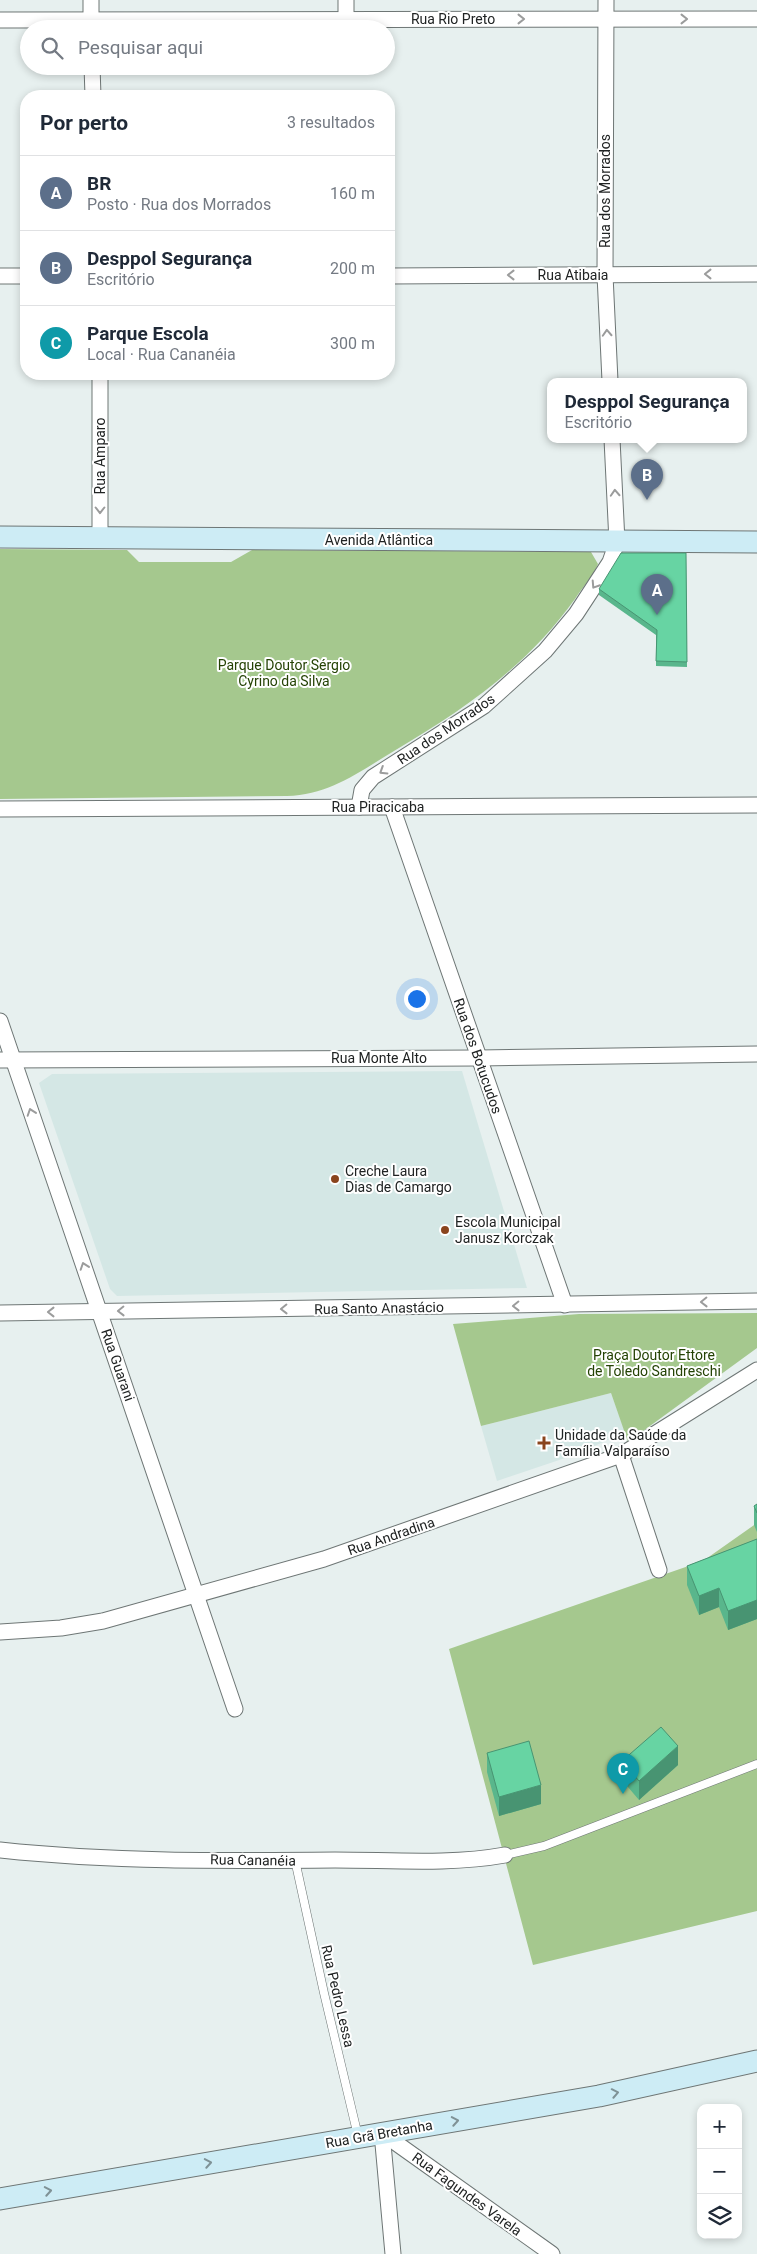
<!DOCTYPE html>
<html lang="pt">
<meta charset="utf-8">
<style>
body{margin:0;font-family:Roboto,sans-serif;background:#f2f2f3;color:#1f2937}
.controls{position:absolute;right:15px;bottom:15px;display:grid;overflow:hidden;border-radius:10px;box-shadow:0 2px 8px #0003}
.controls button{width:45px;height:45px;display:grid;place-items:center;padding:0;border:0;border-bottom:1px solid #e0e1e3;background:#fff;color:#1f2937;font:25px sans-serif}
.you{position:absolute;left:416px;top:998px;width:18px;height:18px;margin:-12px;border:4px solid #fff;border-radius:50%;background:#1a73e8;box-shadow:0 0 0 8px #1a73e833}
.badge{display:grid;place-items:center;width:32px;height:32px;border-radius:50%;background:#d93025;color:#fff;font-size:16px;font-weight:700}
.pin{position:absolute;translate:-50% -41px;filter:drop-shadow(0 1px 2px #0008)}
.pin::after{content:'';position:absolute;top:26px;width:18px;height:15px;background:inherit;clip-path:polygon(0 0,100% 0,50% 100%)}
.popup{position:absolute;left:547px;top:378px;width:200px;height:65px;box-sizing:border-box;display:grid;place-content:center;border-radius:10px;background:#fff;filter:drop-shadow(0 1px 4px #0005);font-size:16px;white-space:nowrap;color:#747a83}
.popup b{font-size:19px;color:#1f2937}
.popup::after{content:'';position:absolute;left:50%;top:100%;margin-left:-10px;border:10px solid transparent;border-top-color:#fff}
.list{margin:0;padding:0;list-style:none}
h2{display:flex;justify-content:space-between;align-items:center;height:65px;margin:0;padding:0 20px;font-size:21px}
h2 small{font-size:16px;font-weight:400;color:#747a83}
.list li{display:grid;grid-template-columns:32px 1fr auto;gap:15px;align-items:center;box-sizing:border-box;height:75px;padding:0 20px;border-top:1px solid #e0e1e3}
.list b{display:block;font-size:19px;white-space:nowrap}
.list p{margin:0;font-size:16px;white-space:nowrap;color:#747a83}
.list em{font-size:16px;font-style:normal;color:#747a83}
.icon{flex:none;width:28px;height:28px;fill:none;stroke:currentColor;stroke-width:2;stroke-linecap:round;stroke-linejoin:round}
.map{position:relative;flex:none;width:757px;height:2254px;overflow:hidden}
.search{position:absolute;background:#fff;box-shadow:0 2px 8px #0003;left:20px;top:20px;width:375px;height:55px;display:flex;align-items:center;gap:12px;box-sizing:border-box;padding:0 18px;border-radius:28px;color:#747a83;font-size:19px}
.panel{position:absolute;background:#fff;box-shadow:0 2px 8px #0003;left:20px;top:90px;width:375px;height:290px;border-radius:20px}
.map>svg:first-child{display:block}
.built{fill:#d4e7e5}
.green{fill:#a5c88e}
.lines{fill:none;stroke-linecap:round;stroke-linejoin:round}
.lane-casing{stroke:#6e7675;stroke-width:9}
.street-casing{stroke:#6e7675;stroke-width:17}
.secondary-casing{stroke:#6e7675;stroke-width:23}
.lane{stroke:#fff;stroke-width:8}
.street{stroke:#fff;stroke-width:15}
.secondary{stroke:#cdecf5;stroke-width:21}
.wall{fill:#59b68c}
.shaded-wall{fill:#489472}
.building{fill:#67d4a3;stroke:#489472}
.oneway{stroke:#9b9c9c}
.oneway2{stroke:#7f9296}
.poi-dot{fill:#8a441d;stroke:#fff;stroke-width:2}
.labels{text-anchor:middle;stroke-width:4;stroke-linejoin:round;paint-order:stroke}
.street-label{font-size:14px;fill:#202323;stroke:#fff}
.park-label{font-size:14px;fill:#244204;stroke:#fff}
.poi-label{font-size:14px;fill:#202323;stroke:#fff;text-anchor:start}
</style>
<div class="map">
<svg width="757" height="2254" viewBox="0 0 757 2254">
<rect width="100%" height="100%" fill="#e7f0ef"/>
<g class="built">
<path d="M462,1071L527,1288L117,1296L110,1289L39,1083L52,1074Z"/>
<path d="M611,1393L625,1432L577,1454L497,1481L481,1426Z"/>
</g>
<g class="green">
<path d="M0,549L127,550L139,562H231L252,550L591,552L598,564C593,576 582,588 575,599C526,667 465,709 394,751C359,772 329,795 287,796L0,799Z"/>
<path d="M757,1313V1348L628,1442L611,1393L481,1426L453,1324L579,1314Z"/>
<path d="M757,1523V1911L533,1965L449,1649L703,1561Z"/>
</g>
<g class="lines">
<g class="lane-casing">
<g id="lane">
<path d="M505,1855L544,1846L757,1764"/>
<path d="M295,1860L324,1993L358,2136"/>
</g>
</g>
<g class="street-casing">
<g id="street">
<path d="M346,0V18"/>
<path d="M606,0L605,275L610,381"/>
<path d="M0,20L757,19"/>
<path d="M91,28V0"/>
<path d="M92,66L93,96"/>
<path d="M0,276H26"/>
<path d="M389,276L757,274"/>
<path d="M100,537V374"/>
<path d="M359,807L362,790L373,777L484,706L545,651L576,614L610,562L617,542L612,439"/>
<path d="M392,807L565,1305"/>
<path d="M0,809L757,805"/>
<path d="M0,1021L235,1709"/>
<path d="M0,1060L479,1058L757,1054"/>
<path d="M0,1313L757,1301"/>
<path d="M621,1455L659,1570"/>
<path d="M0,1632L61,1628L103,1621L324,1559L621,1455L757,1370"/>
<path d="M0,1850C111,1862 223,1861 335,1860C391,1860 450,1865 505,1855"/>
<path d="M382,2133L552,2254"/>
<path d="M382,2133L393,2254"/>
</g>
</g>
<g class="secondary-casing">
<g id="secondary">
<path d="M0,537L757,542"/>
<path d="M0,2199L599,2096L757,2061"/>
</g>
</g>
<use href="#lane" class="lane"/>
<use href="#street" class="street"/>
<use href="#secondary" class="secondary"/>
</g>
<g class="wall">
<path d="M686,553L687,667L656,666V635L599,595V589Z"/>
<path d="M757,1504V1532L754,1525V1506Z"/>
<path d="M757,1539V1619L728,1630L719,1607L699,1615L687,1585V1566Z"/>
<path d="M487,1753L541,1804L499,1816L487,1772Z"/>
<path d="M622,1761L678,1765L639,1800L622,1780Z"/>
</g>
<g class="shaded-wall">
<path d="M719,1588V1607L699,1615V1596Z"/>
<path d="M757,1600V1619L728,1630V1611Z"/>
<path d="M678,1746V1765L639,1800V1781Z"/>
<path d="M541,1785V1804L499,1816V1797Z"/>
</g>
<g class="building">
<path d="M621,553H686L687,662L656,661L657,630L599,589Z"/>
<path d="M757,1504V1513L754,1506Z"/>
<path d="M757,1539V1600L728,1611L719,1588L699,1596L687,1566Z"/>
<path d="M661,1727L678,1746L639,1781L622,1761Z"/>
<path d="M529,1741L541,1785L499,1797L487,1753Z"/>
</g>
<defs><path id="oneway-chevron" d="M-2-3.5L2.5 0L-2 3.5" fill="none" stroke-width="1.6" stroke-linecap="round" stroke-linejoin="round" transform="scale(1.25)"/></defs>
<g class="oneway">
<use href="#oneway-chevron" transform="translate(521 19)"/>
<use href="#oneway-chevron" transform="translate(684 19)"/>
<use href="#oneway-chevron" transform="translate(708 274) rotate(180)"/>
<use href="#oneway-chevron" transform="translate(511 275) rotate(180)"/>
<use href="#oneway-chevron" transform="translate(607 333) rotate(-93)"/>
<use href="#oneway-chevron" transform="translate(615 493) rotate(-93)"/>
<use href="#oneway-chevron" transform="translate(100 510) rotate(90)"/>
<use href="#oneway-chevron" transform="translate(595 585) rotate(123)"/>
<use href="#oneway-chevron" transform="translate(383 771) rotate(148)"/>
<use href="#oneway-chevron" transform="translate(31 1112) rotate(-109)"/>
<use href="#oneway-chevron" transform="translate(84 1266) rotate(-109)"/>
<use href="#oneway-chevron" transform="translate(704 1302) rotate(179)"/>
<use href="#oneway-chevron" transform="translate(516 1306) rotate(179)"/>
<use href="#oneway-chevron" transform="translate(284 1309) rotate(179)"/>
<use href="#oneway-chevron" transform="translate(121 1311) rotate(179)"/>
<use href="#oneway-chevron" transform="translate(51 1312) rotate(180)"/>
</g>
<g class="oneway2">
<use href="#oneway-chevron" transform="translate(615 2093) rotate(-11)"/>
<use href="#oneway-chevron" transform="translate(455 2121) rotate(-10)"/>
<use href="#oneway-chevron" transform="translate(208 2163) rotate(-10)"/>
<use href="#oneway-chevron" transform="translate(48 2191) rotate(-10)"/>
</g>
<g class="poi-dot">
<circle cx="335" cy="1179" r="5"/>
<circle cx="445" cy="1230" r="5"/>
<path d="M541.5 1435.5h5v5h5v5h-5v5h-5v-5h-5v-5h5z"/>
</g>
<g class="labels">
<g class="street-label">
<text x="453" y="24">Rua Rio Preto</text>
<text transform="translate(605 191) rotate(-90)" y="5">Rua dos Morrados</text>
<text x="573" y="280">Rua Atibaia</text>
<text transform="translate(100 456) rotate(-90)" y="5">Rua Amparo</text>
<text x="379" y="545">Avenida Atlântica</text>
<text transform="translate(446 729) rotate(-34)" y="5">Rua dos Morrados</text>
<text x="378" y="812">Rua Piracicaba</text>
<text transform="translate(478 1056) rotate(71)" y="5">Rua dos Botucudos</text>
<text x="379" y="1063">Rua Monte Alto</text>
<text transform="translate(379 1308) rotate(-1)" y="5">Rua Santo Anastácio</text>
<text transform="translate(118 1365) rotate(71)" y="5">Rua Guarani</text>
<text transform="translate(391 1536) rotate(-19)" y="5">Rua Andradina</text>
<text transform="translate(253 1860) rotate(1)" y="5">Rua Cananéia</text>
<text transform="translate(338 1996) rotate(77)" y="5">Rua Pedro Lessa</text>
<text transform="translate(379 2134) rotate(-10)" y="5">Rua Grã Bretanha</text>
<text transform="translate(467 2194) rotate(36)" y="5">Rua Fagundes Varela</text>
</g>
<g class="park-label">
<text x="284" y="670">Parque Doutor Sérgio<tspan x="284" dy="16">Cyrino da Silva</tspan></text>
<text x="654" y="1360">Praça Doutor Ettore<tspan x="654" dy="16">de Toledo Sandreschi</tspan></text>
</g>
<g class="poi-label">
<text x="345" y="1176">Creche Laura<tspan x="345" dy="16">Dias de Camargo</tspan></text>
<text x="455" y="1227">Escola Municipal<tspan x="455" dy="16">Janusz Korczak</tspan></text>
<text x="555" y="1440">Unidade da Saúde da<tspan x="555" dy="16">Família Valparaíso</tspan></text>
</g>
</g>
</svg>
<div class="controls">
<button>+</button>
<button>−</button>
<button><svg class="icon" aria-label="layers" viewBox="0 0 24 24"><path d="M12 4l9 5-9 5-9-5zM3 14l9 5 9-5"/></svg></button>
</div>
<div class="you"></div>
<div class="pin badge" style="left:657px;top:615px;background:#5c6f8a">A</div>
<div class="pin badge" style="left:647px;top:500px;background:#5c6f8a">B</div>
<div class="popup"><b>Desppol Segurança</b>Escritório</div>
<div class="pin badge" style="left:623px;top:1794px;background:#0f9aa8">C</div>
<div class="search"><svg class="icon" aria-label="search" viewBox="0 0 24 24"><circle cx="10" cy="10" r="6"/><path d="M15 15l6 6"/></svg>Pesquisar aqui</div>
<section class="panel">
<h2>Por perto<small>3 resultados</small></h2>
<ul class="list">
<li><span class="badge" style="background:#5c6f8a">A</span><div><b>BR</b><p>Posto · Rua dos Morrados</p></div><em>160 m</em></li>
<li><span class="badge" style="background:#5c6f8a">B</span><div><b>Desppol Segurança</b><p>Escritório</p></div><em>200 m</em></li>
<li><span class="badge" style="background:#0f9aa8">C</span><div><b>Parque Escola</b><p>Local · Rua Cananéia</p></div><em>300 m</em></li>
</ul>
</section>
</div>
